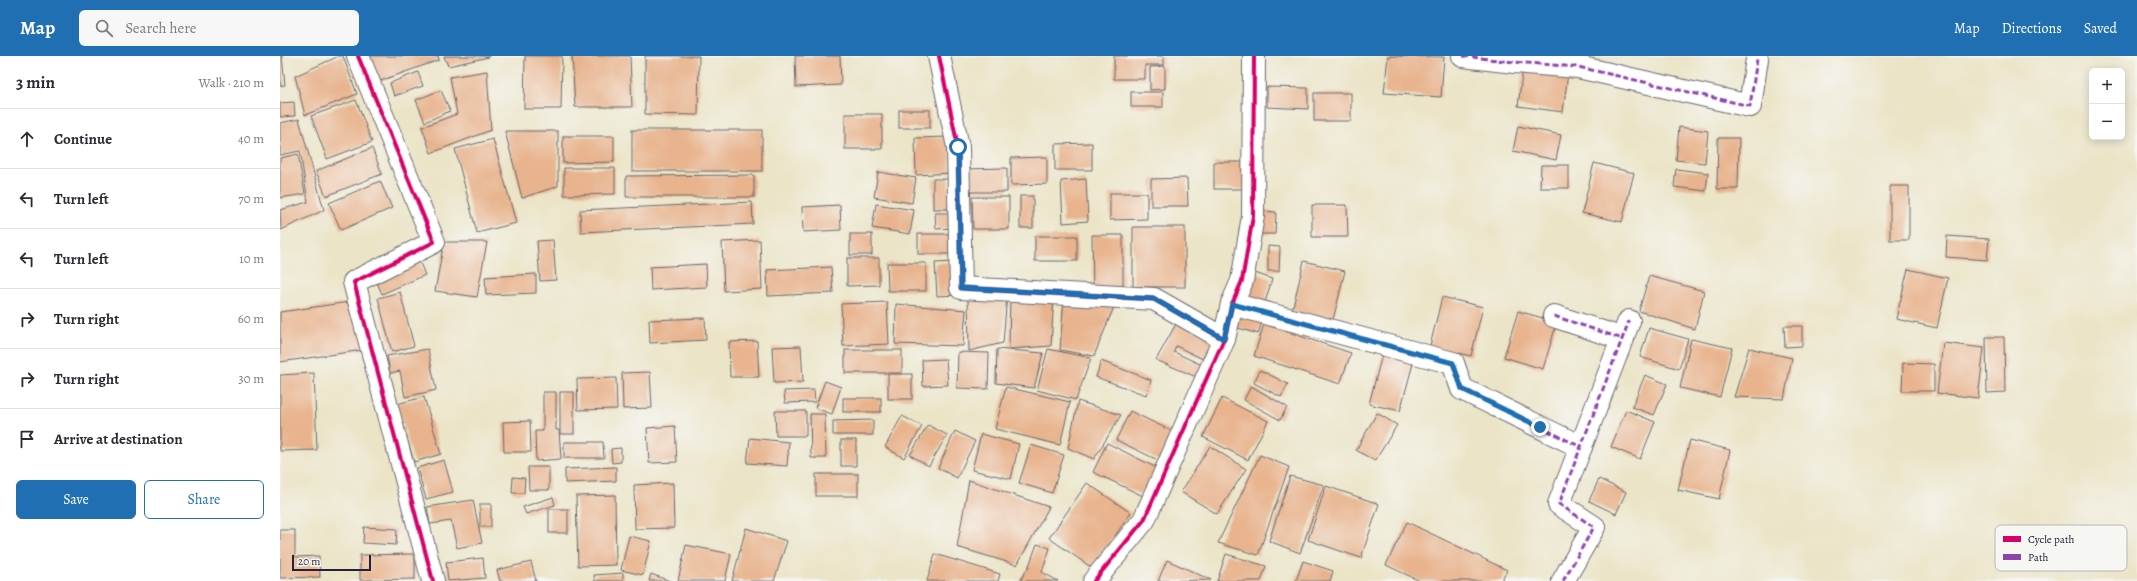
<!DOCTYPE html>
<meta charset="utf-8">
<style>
body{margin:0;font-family:Alegreya,serif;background:#f7f7f7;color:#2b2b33}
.controls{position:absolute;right:12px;top:12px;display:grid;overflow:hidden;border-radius:6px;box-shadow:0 2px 10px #0003}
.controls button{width:36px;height:36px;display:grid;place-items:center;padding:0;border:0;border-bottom:1px solid #e1e1e2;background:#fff;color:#2b2b33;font:20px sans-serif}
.scale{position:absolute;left:12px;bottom:10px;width:79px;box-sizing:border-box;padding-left:4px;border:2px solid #22223b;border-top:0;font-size:11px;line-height:14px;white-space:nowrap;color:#22223b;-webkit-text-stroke:3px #f6f6f2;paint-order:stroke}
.stop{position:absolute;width:12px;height:12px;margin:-9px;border:3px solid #1f6fb2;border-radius:50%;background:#fff}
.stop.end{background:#1f6fb2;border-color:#fff;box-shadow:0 1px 4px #0008}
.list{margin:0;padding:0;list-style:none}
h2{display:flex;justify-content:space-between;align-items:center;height:52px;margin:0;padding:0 16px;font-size:17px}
h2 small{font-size:13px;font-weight:400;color:#7c7c81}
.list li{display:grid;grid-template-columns:26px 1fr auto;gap:12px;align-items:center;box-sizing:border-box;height:60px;padding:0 16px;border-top:1px solid #e1e1e2}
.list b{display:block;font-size:15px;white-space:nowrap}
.list em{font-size:13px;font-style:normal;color:#7c7c81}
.actions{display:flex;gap:8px;padding:12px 16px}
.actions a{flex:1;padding:9px 0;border:1px solid #1f6fb2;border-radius:6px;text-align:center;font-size:14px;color:#1f6fb2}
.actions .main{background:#1f6fb2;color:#fff}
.icon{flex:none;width:22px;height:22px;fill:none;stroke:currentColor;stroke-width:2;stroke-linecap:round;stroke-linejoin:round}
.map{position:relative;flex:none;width:1857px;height:525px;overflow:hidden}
header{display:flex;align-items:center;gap:24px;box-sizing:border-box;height:56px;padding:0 20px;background:#1f6fb2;color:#fff}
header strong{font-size:19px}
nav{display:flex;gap:22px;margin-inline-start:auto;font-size:14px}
.search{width:280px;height:36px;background:#f7f7f7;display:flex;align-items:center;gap:10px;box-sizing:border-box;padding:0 14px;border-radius:6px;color:#7c7c81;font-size:15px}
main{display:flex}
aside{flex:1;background:#fff}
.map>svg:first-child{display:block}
.building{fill:#e8b38d}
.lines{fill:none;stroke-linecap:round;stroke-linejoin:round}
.minor-casing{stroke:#68666c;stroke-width:24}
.minor{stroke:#fff;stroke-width:22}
.quiet{stroke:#8e44ad;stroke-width:3;stroke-dasharray:6 3;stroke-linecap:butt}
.cycleway-casing{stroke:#f6f6f2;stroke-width:6}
.cycleway{stroke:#d6006c;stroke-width:4}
.route{stroke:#1f6fb2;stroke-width:5}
.key{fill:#f6f6f2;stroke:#b6b6bb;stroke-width:1}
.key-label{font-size:11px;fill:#22223b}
</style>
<header>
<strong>Map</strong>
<div class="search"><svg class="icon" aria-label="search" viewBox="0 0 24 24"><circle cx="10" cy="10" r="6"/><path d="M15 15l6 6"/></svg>Search here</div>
<nav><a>Map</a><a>Directions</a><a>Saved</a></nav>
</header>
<main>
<aside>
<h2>3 min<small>Walk · 210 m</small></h2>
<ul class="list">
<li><svg class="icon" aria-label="ahead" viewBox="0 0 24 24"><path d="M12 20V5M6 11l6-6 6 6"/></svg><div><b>Continue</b></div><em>40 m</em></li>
<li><svg class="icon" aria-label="left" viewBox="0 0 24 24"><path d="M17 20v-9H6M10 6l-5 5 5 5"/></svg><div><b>Turn left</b></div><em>70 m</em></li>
<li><svg class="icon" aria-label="left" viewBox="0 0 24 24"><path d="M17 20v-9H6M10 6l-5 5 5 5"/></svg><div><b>Turn left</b></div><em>10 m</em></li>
<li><svg class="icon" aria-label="right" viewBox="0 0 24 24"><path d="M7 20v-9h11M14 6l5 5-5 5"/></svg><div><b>Turn right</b></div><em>60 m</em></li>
<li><svg class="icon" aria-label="right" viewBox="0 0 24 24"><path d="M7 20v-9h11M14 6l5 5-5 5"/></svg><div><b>Turn right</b></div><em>30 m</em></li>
<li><svg class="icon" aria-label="arrive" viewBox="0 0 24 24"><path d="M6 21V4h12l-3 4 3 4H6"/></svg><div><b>Arrive at destination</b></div></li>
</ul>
<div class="actions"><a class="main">Save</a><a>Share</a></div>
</aside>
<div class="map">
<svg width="1857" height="525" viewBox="0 0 1857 525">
<rect width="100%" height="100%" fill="#f6f6f2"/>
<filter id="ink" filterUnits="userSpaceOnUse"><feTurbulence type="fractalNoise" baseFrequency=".025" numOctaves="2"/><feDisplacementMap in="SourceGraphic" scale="8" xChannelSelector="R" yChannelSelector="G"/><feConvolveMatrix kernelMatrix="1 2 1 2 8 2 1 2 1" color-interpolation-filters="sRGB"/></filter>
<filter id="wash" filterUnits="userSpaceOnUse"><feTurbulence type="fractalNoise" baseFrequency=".012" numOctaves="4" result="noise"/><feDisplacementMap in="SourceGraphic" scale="16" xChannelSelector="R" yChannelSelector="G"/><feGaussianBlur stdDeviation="0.9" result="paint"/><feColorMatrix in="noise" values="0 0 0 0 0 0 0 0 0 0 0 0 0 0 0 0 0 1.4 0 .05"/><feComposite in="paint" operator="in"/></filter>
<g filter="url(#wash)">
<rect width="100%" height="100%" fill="#ebe4c7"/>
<g id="blocks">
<g class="building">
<path d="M0,0H2L5,29L0,30Z"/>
<path d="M59,0H63L77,38L25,59L15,20Z"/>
<path d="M87,0H158L159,4L97,26Z"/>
<path d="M164,0H209V1L168,10Z"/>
<path d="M245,0H282L281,53H244Z"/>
<path d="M292,0H350L352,51H295Z"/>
<path d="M365,0H419L418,59L365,58Z"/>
<path d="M515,0H560L561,29L516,31Z"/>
<path d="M834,0H884V9H865V23H834Z"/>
<path d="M1108,0L1164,1L1161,41L1104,37Z"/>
<path d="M885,10V33L870,34V11Z"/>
<path d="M1243,11L1288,17L1283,56L1238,50Z"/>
<path d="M207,15L211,74L151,97L142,71L177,58L170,21Z"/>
<path d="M138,16L143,30L114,40L110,27Z"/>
<path d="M987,31L1028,32V53L987,51Z"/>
<path d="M161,34L170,55L145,66L136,44Z"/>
<rect x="851" y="36" width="32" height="15"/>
<rect x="1034" y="37" width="37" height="28"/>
<path d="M76,44L92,86L47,103L31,60Z"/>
<path d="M14,46L15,60L0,61V47Z"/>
<rect x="619" y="54" width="31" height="18"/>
<rect x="565" y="58" width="37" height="35"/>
<path d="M19,63L44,154L1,174L0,154L28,146L20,95L0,99V67Z"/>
<path d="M1238,70L1281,79L1276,104L1233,95Z"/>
<path d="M1399,71L1428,75L1425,107L1396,104Z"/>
<rect x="352" y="74" width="130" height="41"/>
<path d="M225,75H278V130L242,142Z"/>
<path d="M283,80H334V106L283,107Z"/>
<path d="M669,81L671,117L636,119L635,82Z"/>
<path d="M1438,82H1459L1458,133H1437Z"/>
<path d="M213,83L236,167L197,177L175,93Z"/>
<path d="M812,87V114H775V88Z"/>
<path d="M92,92L102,118L46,140L36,115Z"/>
<path d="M18,98L25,138L0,142V102Z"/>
<path d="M767,101V128L731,129V102Z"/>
<rect x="934" y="106" width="36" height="27"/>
<path d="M1314,107L1354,117L1342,166L1302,157Z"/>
<path d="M1261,109H1289V132H1260Z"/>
<path d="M284,112H335V138L284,139Z"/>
<path d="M727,112V136H684V113Z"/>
<path d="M1396,113L1428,117L1426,135L1394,131Z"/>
<path d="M598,116L636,122L632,147L594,141Z"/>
<path d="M474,119V141H346V120Z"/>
<path d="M907,122L908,150H871V123Z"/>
<rect x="653" y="123" width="16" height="30"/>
<path d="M806,123L808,165L783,167L781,125Z"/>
<path d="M100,125L112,152L61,174L49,147Z"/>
<rect x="1610" y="130" width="19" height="54"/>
<path d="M830,137H867V163L830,164Z"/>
<rect x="740" y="140" width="13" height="32"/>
<path d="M692,141H729V173H693Z"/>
<path d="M472,146L473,168L301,176L300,154Z"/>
<path d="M596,148L634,154L630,178L592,172Z"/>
<path d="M560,149L561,174L523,176L522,151Z"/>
<path d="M1032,149H1067L1068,181H1032Z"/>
<path d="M981,155L996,156L995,178H980Z"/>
<path d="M655,157H673V172L656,173Z"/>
<rect x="853" y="171" width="52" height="60"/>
<rect x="570" y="178" width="22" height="21"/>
<rect x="638" y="178" width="33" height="20"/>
<path d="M812,179H843V233H813Z"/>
<rect x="755" y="180" width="42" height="25"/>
<path d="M1667,180L1709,183L1707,204L1666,201Z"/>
<path d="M273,184L276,224L260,225L257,185Z"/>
<path d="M480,184L482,233L444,235L442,186Z"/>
<path d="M164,186H207L197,241L155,235Z"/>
<path d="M988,190L1000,191L999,215H988Z"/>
<path d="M138,202L145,219L102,238L94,220Z"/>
<path d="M567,202H599V229L567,230Z"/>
<path d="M1024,205L1065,215L1053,264L1012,255Z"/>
<path d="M676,206L677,239L657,240L655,207Z"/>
<path d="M607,207H646V235H608Z"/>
<path d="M426,208L427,231L371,234L370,211Z"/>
<path d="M551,211L553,237L488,240L487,214Z"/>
<path d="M1628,213L1668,222L1657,272L1616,263Z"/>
<path d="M975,217L992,223L984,250L966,244Z"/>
<path d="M256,218V237L206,239L205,221Z"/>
<path d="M1369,220L1424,235L1415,273L1359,255Z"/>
<path d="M120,236L134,290L112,296L98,242Z"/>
<path d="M730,237L774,239L771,290L729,293Z"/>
<path d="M727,239L723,287L689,295L688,241Z"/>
<path d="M784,241L836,246L814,300L780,294Z"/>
<path d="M1162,241L1203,251L1191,300L1150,290Z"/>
<path d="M76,245L83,294L0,306V256Z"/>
<path d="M607,246L609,288L563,290L561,248Z"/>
<path d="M616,248L686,254L683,290L615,288Z"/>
<path d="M1238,255L1277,266L1263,313L1224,301Z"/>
<path d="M959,258L982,266L978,278L955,271Z"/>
<path d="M425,262L426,284L370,287L369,264Z"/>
<path d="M897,266L934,284L925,304L896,290L894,296L924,310L919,322L876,304Z"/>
<path d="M984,268L1071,297L1060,328L974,300Z"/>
<path d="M1504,270H1522V290L1505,291Z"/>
<path d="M1369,272L1408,283L1399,313L1360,301Z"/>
<path d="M1706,281H1724L1725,336L1707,337Z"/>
<path d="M1411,283L1452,292L1440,341L1400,332Z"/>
<path d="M477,285L479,321H450L449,286Z"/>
<path d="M1663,287L1704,292L1698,342L1657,337Z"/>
<path d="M521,290L523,326L494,327L492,291Z"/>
<path d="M1469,292L1512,302L1504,343L1454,341Z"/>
<path d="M148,293L156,334L125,341L120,315L110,317L107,300Z"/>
<path d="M717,293L763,297L754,332L716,327Z"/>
<path d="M768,293L811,302L796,344L757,334Z"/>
<rect x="565" y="294" width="57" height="23"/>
<path d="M1103,295L1134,304L1120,355L1089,348Z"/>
<path d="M678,296L709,297L708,333L677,332Z"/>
<path d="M666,303L668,329L643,330L642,304Z"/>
<path d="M821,305L871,324L866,339L816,321Z"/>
<path d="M1623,307L1654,308V335H1622Z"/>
<path d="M980,314L1008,328L1001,341L974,327Z"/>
<path d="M370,316L372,352L343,353L342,317Z"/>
<path d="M34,317L37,394L0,395V319Z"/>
<rect x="608" y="318" width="24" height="25"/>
<path d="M1365,319L1387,328L1374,359L1352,351Z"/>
<path d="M336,322L337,353L298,354L297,323Z"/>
<path d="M545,325L561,331L552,358L535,352Z"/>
<path d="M971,330L1007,351L1000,364L964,344Z"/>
<path d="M726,331L790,346L780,389L715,373Z"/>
<path d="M534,334L535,346L505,347L504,335Z"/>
<path d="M263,336H276V374H279L281,403L256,405L255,375H263Z"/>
<rect x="280" y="336" width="14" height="42"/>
<path d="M144,341L161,398L134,406L117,348Z"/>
<rect x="563" y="342" width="38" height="14"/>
<path d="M942,342L988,365L968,404L923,381Z"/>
<path d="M798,345L841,359L814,403L788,392Z"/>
<path d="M1346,354L1375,366L1360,403L1331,391Z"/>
<path d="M495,355H526V380H496Z"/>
<path d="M850,355L900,379L886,408L836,384Z"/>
<path d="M1097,357L1117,369L1095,405L1076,394Z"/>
<path d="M530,358H545L546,402H531Z"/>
<path d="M622,360L642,370L624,402L605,391Z"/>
<path d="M593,364V379H553V365Z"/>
<path d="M250,365L251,396H224L223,366Z"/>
<path d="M648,369L667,379L649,410L630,399Z"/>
<path d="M395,370L397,406L369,407L367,372Z"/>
<path d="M675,375L695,385L677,422L658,412Z"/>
<path d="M701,378L739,388L731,423L692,414Z"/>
<path d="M470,382L509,386L507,410L467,407Z"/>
<rect x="561" y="384" width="15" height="26"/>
<path d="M1410,384L1450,394L1439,443L1398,434Z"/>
<path d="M284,386H323L324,402H284Z"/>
<path d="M827,387L877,412L863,440L813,416Z"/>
<path d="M751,389L784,399L772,437L739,427Z"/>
<path d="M930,390L966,413L937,458L901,436Z"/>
<path d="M341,392V406L332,407L331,393Z"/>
<path d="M980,399L1009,411L978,499L938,487Z"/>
<path d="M164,404L173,436L146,443L137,412Z"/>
<path d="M248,411H269V434H249Z"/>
<path d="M336,411V425L285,427V413Z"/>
<rect x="536" y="418" width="42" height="22"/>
<path d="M1010,420L1044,429L1020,497L989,485Z"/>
<path d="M233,421L245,422L244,437H232Z"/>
<path d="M1319,423L1346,436L1336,458L1309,445Z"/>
<path d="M689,424L769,451L737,509L677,491Z"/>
<path d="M393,427L394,472L355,473L354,429Z"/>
<path d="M807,427L851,457L812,512L769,482Z"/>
<path d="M1046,430L1099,448L1081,502L1028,484Z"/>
<path d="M335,439L336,509L298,510L296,440Z"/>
<path d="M273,441L275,449L246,458L243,451Z"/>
<path d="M193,444L202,487L177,492L171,465L150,468L147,451Z"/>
<rect x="200" y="448" width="11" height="23"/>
<rect x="269" y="453" width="19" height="24"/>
<path d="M1127,466L1227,514L1221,525H1140L1106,509Z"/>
<path d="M84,471L117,473L116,489L83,487Z"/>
<path d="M466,472L507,485L494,525H452Z"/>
<path d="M0,474H15V501L39,500L40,521L0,522Z"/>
<path d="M349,480L371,485L363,519L341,514Z"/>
<path d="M757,488L770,492L762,516L778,525H740L749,510Z"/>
<path d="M406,489L451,498L445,525H398Z"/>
<path d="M135,498V523L80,524V499Z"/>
<path d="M655,498L720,518L718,525H647Z"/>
<path d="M946,498L986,510L981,525H937Z"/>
<path d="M203,502L205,522L168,525L166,506Z"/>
<path d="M887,504L931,524L878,525Z"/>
<path d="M1023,505L1053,515L1050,525H1016Z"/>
<path d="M251,506L256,525H220L217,514Z"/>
<path d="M343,517V525H315L314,519Z"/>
<path d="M371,518L390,525H369Z"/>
</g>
</g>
</g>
<g filter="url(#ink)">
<use href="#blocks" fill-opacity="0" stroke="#68666c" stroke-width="1"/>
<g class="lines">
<g class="minor-casing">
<g id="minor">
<path d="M78,0L154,186L74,226L153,525"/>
<path d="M659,0L678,91L681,232L874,243L944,283"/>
<path d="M1183,0L1234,6L1298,11L1470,50L1477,3"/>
<path d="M952,248L1173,307L1182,333L1301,391"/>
<path d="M1274,260L1343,283"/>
<path d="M814,525L864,464L944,283L952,248L962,225L973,160L974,0"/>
<path d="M1283,525L1314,471L1279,448L1349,265"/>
</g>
</g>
<use href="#minor" class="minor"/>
<g class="quiet">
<path d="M1183,0L1234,6L1298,11L1470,50L1477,3"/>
<path d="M952,248L1173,307L1182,333L1301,391"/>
<path d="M1274,260L1343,283"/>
<path d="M1283,525L1314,471L1279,448L1349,265"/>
</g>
<g class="cycleway-casing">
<g id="cycleway">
<path d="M78,0L154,186L74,226L153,525"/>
<path d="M659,0L678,91L681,232L874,243L944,283"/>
<path d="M814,525L864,464L944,283L952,248L962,225L973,160L974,0"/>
</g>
</g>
<use href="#cycleway" class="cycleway"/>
</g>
</g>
<g class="lines" filter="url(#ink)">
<path class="route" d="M678,91L681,232L874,243L944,283L952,248L1173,307L1182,333L1260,371"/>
</g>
<rect x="1715" y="469" width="132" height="46" rx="6" class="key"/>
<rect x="1723" y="480" width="18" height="6" fill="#d6006c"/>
<rect x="1723" y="498" width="18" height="6" fill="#8e44ad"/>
<g class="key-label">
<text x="1748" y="487">Cycle path</text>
<text x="1748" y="505">Path</text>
</g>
</svg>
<div class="controls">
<button>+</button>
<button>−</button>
</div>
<div class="scale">20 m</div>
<div class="stop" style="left:678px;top:91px"></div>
<div class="stop end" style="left:1260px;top:371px"></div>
</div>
</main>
